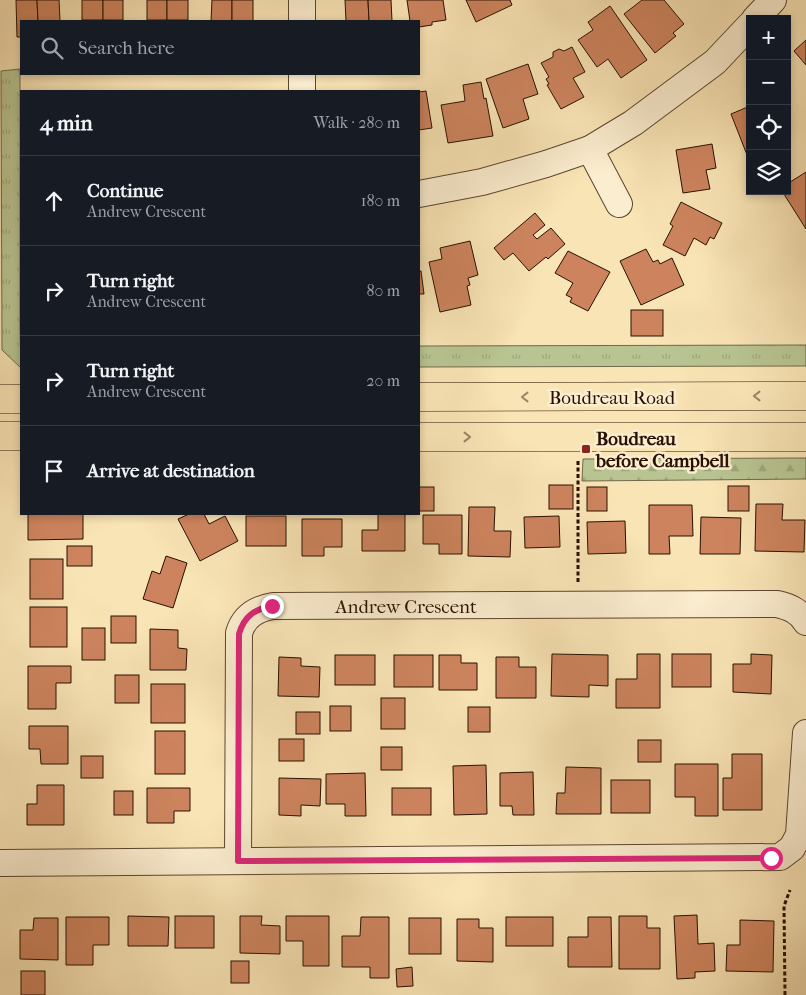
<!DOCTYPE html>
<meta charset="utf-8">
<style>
body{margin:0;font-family:"IM FELL French Canon",serif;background:#242831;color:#f1f3f6}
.controls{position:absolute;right:15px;top:15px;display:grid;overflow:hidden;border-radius:0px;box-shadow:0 2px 8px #0003}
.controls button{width:45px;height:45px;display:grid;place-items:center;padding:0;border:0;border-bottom:1px solid #363941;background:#171b24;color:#f1f3f6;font:25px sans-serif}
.stop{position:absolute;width:15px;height:15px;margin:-11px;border:4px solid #db2777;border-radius:50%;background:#fff}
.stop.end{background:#db2777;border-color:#fff;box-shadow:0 1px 5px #0008}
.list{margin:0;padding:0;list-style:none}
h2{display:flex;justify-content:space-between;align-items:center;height:65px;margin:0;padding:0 20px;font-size:21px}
h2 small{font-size:16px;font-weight:400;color:#9ea1a6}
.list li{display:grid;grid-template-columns:32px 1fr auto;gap:15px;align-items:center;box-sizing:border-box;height:90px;padding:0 20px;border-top:1px solid #363941}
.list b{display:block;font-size:19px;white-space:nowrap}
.list p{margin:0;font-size:16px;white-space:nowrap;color:#9ea1a6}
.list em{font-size:16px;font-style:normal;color:#9ea1a6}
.icon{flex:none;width:28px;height:28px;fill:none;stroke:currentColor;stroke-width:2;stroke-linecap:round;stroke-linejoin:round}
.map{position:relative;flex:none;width:806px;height:995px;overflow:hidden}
.search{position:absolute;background:#171b24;box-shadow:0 2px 8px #0003;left:20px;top:20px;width:400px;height:55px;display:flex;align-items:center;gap:12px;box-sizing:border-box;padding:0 18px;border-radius:0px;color:#9ea1a6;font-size:19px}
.panel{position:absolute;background:#171b24;box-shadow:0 2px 8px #0003;left:20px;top:90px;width:400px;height:425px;border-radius:0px}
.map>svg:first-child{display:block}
.grass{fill:url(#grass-tufts);stroke:#706a4a}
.forest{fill:url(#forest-firs);stroke:#706a4a}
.building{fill:#cd845e;stroke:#281001}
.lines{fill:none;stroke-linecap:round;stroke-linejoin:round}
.minor-casing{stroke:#5c452e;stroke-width:28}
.major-casing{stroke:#281001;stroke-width:29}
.path{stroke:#281001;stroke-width:3;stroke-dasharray:4 2.5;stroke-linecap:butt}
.minor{stroke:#fbedcf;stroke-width:26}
.major{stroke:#f9e4b5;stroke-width:28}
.oneway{stroke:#9b8564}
.route{stroke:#db2777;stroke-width:6}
.poi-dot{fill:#8f2418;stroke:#fbedcf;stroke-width:2}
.labels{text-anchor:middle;stroke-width:5;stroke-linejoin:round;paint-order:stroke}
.street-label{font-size:19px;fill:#281001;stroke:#fbedcf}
.poi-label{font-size:19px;font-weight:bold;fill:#281001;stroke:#fbedcf;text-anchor:start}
</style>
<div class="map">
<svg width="806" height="995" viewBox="0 0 806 995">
<defs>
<pattern id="grass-tufts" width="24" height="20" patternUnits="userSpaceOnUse" patternTransform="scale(1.25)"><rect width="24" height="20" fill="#b8c592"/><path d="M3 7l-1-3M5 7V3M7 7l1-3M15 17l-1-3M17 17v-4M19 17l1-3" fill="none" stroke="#9ea87c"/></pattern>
<pattern id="forest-firs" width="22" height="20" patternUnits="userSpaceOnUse" patternTransform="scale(1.25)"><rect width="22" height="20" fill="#b8c592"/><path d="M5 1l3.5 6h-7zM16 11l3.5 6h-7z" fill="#9ea87c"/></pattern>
</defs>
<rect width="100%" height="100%" fill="#f9e4b5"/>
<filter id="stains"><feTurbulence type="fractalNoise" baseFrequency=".004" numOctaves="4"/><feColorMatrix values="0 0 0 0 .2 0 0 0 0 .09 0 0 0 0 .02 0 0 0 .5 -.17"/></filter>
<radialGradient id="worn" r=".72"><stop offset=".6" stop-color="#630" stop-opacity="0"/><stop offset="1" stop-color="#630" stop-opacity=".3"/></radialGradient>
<g class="grass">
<path d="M20,69V329L21,368L2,350L1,71Z"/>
<path d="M806,345V366L419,367V346Z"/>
</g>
<path class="forest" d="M806,458V479L582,481L583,459Z"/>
<g class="building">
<path d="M16,0H37L38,21H21V37H17Z"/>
<path d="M37,0H59L60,21H38Z"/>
<rect x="82" y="0" width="21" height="20"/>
<rect x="103" y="0" width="20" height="20"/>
<rect x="147" y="0" width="20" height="20"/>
<rect x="167" y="0" width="21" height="20"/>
<path d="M212,0H232V21H211Z"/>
<rect x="232" y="0" width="21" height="21"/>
<path d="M345,0H368L369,21H346Z"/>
<path d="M368,0H391L392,21H369Z"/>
<path d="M407,0H443L446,20L432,22V25L419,27V21H410Z"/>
<path d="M466,0H510L512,5L476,22Z"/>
<path d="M642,0H664L684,24L673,33L676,36L655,53L624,14Z"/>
<path d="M610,6L647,60L621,78L608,59L597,67L578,40L593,30L588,22Z"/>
<path d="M806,40V65L794,51Z"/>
<path d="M572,47L585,72L573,78L584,97L561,109L547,85L549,84L546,79L549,77L541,63L553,57V52L559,49L564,51Z"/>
<path d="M528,64L538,94L523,99L529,119L503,128L486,79Z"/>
<path d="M481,82L484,99L486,98L493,136L448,143L441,105L465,101L463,85Z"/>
<path d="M426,91L432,128L419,130V92Z"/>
<path d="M750,106V160H749L731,114Z"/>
<path d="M712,144L716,168L706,170L710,189L683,193L676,150Z"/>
<path d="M806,172V229L782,191H787V184Z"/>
<path d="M681,202L722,223L714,239L710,237L706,245L694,238L685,256L663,245L673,226L670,224Z"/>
<path d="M535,213L545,225L533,235L537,239L551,228L565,244L548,259L546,257L529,271L513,253L504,260L494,248Z"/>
<path d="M470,241L478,275L468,278L470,285L467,286L471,305L440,312L429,262L442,259L440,248Z"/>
<path d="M646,249L653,262L658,260L660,264L672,258L684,285L641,305L620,261Z"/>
<path d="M568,251L610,272L588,311L570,302L572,298L566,295L573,283L555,273Z"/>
<path d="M419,271H421L424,294H419Z"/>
<rect x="631" y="310" width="32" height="26"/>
<rect x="549" y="485" width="24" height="24"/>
<rect x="728" y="486" width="21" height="25"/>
<rect x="419" y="487" width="15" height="24"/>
<rect x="587" y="487" width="20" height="24"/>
<path d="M756,504H783L782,520H805L804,552L755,551Z"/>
<path d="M649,505H692L693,536H669L670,554H649Z"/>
<path d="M469,507H495L494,531H511L510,557L468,556Z"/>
<path d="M28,514H83V539L28,540Z"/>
<path d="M189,514H204L209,524L225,516L238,541L200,561L178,519Z"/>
<path d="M378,514H405V551H362V530H378Z"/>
<path d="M423,515H462V554H439V544H423Z"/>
<rect x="246" y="516" width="40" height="30"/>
<path d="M559,516L560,547L525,548L524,517Z"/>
<path d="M701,517L741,518L740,554H700Z"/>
<path d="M302,519H342V547H324V556H302Z"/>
<path d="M625,521L626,553L588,554L587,522Z"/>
<rect x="67" y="546" width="25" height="20"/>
<path d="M166,556L187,563L173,608L143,599L152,571L160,574Z"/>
<rect x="30" y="559" width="33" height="40"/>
<rect x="30" y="607" width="37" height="40"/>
<rect x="111" y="616" width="25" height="27"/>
<rect x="82" y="628" width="23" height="32"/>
<path d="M150,629L178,630V648L187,649L186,670H150Z"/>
<path d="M552,654L608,655V686L589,685V697L551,696Z"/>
<path d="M637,654H660V708H616V679H637Z"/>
<rect x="672" y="654" width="39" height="33"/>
<path d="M751,654L772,655L771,694L733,692V664H751Z"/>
<rect x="335" y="655" width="40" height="30"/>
<rect x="394" y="655" width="39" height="32"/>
<path d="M439,655H461V663H477V690H439Z"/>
<path d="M279,657L301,658V666L320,667L319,697L278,696Z"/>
<path d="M496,657H519V667H536V698H496Z"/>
<path d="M28,666H71V683H56V709H28Z"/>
<rect x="115" y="675" width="24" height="28"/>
<rect x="151" y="684" width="34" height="39"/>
<rect x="381" y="698" width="24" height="31"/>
<rect x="330" y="706" width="21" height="25"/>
<rect x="468" y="707" width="22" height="25"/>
<rect x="296" y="712" width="24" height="22"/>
<path d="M29,726H68V764H41L40,749H29Z"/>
<rect x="155" y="731" width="30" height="43"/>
<rect x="279" y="739" width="25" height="22"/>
<rect x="638" y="740" width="23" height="22"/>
<rect x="381" y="747" width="21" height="23"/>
<path d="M732,754H762V810H723V778H732Z"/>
<rect x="81" y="756" width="22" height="22"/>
<path d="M675,764H718V816H695V797H675Z"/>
<path d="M486,765L487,814L454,815L453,766Z"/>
<path d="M566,767L601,768V814H556L557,793H565Z"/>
<path d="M533,772L534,815H513L512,806H500V773Z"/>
<path d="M365,773L366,816H345V804H326V774Z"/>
<path d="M279,778L321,779L320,806L301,805V816L279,815Z"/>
<rect x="611" y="780" width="39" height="33"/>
<path d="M37,785H64V825H27V804H37Z"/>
<path d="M147,788H190V811H174V823H147Z"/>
<rect x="392" y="788" width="39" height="27"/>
<rect x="114" y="791" width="19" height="24"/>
<path d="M697,915L698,944L714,943L715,971L695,972V978L677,979L674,916Z"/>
<path d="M128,916L169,917L168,946H128Z"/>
<rect x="175" y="916" width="39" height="32"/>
<path d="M240,916H262L261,925L280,926V954L240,953Z"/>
<path d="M286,916H329V966H303V941H286Z"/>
<path d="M619,916H647V928H660V969H619Z"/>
<path d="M66,917H109V945H93V965H66Z"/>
<path d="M361,917H389V978H370V967H342V936H360Z"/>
<rect x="506" y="917" width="47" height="29"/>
<path d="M588,917H611L612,967H568V937H588Z"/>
<path d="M34,918H58V960L20,959V930H33Z"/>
<rect x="409" y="918" width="32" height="36"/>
<path d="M457,919H479V928H493V962L457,961Z"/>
<path d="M740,920L774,921L773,972L726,971L727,945H740Z"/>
<rect x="231" y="961" width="18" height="22"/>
<path d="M412,967L413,986L397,987L396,969Z"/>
<rect x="21" y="971" width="24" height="24"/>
</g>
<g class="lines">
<g class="minor-casing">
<g id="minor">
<path d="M302,0V21"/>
<path d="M755,19L773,0"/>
<path d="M302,74V91"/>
<path d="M590,149L619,204"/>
<path d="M419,194L482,182L546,164L590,149L633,123L715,62L750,25"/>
<path d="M238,861L239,633C244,616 256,609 273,606L777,604C790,607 799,611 806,622"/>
<path d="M0,863L780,857L792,848L799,835L806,733"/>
</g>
</g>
<g class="major-casing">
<g id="major">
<path d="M419,397L806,396"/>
<path d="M0,399H21"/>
<path d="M0,436H21"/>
<path d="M419,437H806"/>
</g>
</g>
<g class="path">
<path d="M578,582V460"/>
<path d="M785,995L784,906L790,890"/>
</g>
<use href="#minor" class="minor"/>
<use href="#major" class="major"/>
</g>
<defs><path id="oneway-chevron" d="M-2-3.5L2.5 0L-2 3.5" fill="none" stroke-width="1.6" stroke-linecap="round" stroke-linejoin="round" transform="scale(1.25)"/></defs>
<g class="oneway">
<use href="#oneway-chevron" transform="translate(757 396) rotate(180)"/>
<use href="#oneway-chevron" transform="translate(525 397) rotate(180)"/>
<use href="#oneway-chevron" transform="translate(467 437)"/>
</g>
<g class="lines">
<path class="route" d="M272,606C255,609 244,616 239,634L238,861L771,858"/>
</g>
<rect class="poi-dot" x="581" y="444" width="10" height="10" rx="2.5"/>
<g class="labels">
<g class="street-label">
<text x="612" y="404">Boudreau Road</text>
<text x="406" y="613">Andrew Crescent</text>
</g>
<g class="poi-label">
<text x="596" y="445">Boudreau<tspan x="596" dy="22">before Campbell</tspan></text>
</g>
</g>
<rect width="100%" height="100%" filter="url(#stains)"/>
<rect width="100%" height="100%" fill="url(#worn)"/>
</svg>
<div class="controls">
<button>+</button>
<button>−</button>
<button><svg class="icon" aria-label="locate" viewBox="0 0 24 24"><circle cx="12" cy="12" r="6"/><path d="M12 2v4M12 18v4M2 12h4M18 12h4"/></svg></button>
<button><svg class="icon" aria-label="layers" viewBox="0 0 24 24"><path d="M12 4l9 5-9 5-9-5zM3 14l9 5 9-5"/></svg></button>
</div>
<div class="stop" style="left:771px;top:858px"></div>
<div class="stop end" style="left:272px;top:606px"></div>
<div class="search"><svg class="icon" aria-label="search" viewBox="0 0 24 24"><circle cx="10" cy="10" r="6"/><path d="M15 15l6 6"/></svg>Search here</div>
<section class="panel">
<h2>4 min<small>Walk · 280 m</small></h2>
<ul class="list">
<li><svg class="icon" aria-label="ahead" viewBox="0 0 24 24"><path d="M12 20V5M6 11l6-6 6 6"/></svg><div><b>Continue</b><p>Andrew Crescent</p></div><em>180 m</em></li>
<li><svg class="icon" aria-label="right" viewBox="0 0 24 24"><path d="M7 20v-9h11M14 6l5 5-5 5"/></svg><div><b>Turn right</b><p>Andrew Crescent</p></div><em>80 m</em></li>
<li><svg class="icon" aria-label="right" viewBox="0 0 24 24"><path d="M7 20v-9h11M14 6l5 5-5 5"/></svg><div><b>Turn right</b><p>Andrew Crescent</p></div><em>20 m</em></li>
<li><svg class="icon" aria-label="arrive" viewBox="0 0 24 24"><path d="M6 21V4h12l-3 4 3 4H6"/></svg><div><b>Arrive at destination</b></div></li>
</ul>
</section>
</div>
